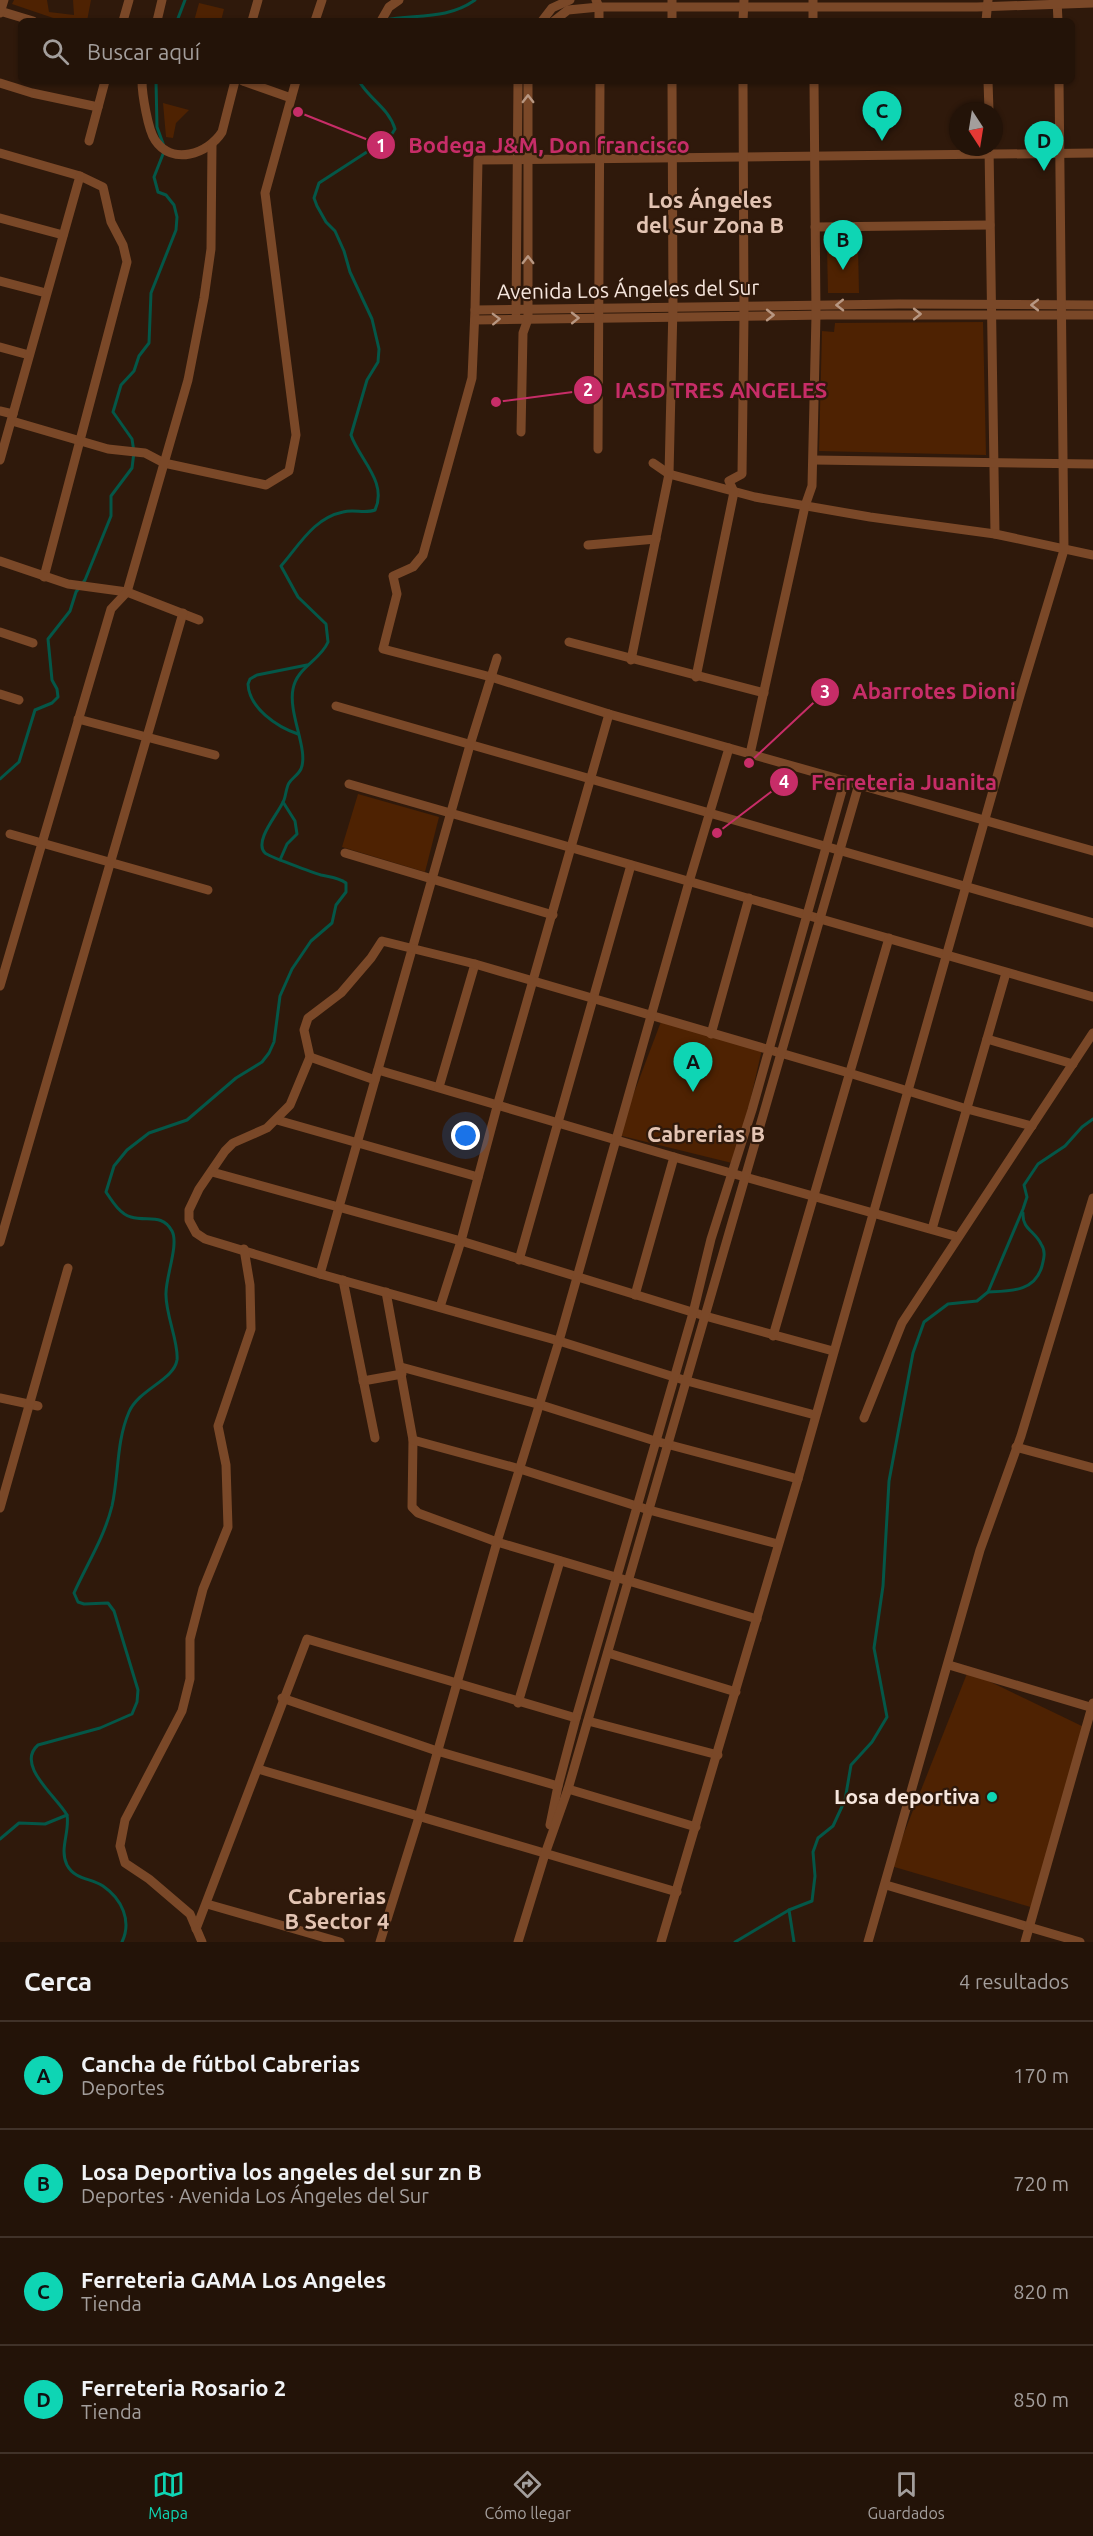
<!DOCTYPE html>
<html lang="es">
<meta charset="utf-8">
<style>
body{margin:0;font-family:Ubuntu,sans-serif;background:#2b1c12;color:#f1f3f6}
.compass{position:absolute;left:949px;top:102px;width:54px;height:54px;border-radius:50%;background:#231308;box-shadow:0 2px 4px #0004;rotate:168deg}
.you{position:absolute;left:466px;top:1136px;width:21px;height:21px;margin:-15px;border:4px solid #fff;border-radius:50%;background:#1a73e8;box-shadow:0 0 0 9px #1a73e833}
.badge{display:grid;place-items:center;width:39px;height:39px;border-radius:50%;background:#0ed5b4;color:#111;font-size:20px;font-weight:700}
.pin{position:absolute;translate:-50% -50px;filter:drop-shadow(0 2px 3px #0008)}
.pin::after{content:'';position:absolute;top:32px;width:21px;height:18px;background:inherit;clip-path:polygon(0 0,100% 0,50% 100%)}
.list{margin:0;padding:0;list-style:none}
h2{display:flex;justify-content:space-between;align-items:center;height:78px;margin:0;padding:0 24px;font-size:26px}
h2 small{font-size:20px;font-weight:400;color:#a39e9c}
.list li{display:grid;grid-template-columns:39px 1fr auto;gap:18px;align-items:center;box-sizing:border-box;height:108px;padding:0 24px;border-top:2px solid #403229}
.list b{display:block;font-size:22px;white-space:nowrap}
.list p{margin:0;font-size:20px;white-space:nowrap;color:#a39e9c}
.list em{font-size:20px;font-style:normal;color:#a39e9c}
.icon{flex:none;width:33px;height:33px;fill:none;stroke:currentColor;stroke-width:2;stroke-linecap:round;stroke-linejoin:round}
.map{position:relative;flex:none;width:1093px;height:1942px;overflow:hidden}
.search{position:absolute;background:#231308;box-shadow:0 2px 4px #0004;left:18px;right:18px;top:18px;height:66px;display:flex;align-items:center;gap:15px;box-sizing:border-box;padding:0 21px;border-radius:9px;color:#a39e9c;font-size:22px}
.sheet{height:510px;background:#231308}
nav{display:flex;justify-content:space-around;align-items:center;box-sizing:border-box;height:84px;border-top:2px solid #403229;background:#231308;font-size:16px;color:#a39e9c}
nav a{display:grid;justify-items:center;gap:3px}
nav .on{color:#0ed5b4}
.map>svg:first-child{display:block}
.green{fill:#4e2202}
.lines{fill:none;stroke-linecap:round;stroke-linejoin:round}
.stream{stroke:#045748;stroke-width:3}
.minor{stroke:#7a4828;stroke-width:9}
.oneway{stroke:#b89782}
.poi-dot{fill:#0ed5b4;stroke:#2f190b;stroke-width:2}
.labels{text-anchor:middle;stroke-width:4.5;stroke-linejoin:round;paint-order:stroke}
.street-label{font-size:21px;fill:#f6e6dd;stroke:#2f190b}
.poi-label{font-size:21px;font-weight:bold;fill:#f6e6dd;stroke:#2f190b;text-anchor:end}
.neighbourhood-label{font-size:22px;font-weight:bold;fill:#e3c4b3;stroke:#2f190b}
.leader{fill:none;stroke:#c72d68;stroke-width:2}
.callout-dot{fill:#c72d68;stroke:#2f190b;stroke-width:2}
.mark-label{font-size:18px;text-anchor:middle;font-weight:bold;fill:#fff}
.callout-label{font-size:22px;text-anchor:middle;font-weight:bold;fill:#c72d68;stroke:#2f190b;stroke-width:4.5;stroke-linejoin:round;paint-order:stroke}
</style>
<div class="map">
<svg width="1093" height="1942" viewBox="0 0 1093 1942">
<rect width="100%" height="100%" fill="#2f190b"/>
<g class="green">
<path d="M14,0H47L49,12L74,15L73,0H91L87,21H62L12,4Z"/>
<path d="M199,3L224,9L221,21H194Z"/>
<path d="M163,103L189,110L176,123L173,138L166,137Z"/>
<path d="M827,246H858L859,293H828Z"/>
<path d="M983,322L986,455L819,451L822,331L834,332L835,323Z"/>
<path d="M358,794L439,817L425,872L342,847Z"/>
<path d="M662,1019L762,1049L736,1164L618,1135Z"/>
<path d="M968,1671L1086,1728L1034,1908L891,1866Z"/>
</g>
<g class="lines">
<g class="stream">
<path d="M384,20C416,14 447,20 475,0"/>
<path d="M177,21L185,0"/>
<path d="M298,734C277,727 249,708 248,684L250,679L257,675L307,665"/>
<path d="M0,779L19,762L35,710L52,703L58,697L57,689L52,680L48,639L70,611L76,592L85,580L111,516V496L132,468L134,452L132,439L113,412L121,385L134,371L139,356L149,343L151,293L176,230L177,217L174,205L166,195L158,192L154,177L165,149L157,127L156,81"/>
<path d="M280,860L287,844L297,834L295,821L283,802"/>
<path d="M988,1292C1010,1291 1035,1292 1042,1266C1044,1258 1046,1251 1041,1244C1035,1231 1022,1229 1023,1213"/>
<path d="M0,1839L19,1823L45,1824L67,1815"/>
<path d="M789,1910L794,1942"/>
<path d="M122,1942C132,1921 122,1899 103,1886C91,1878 75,1880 67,1865C59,1849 70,1832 67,1815C57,1797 15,1765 38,1745L100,1728L132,1714L137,1702L138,1690L114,1611L108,1603L84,1604L78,1602L74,1593C87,1564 104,1538 112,1506C119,1475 116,1442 129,1412C139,1389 174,1380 177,1360C179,1342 165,1314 166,1293C166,1276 179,1244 172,1231C162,1213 147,1222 131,1217C120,1214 112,1201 106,1192L114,1166L127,1150L149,1133L187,1120L236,1078L262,1062L269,1053L274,1042L280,996L292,969L311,941L332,923L336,905L346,892V883C338,877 330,877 321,875C314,873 268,856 265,853C253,841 279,813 284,800C286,795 286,788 289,783C292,778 298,775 301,769C309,750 288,714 293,689C297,667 320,661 328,642L326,624L298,597L281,566C300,544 314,518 343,512C354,509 365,514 375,510C388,482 359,459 351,435L367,380L378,362L379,349L372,319L350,272L344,251L335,231L326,222L317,206L314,198L319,183L390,137L395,129C389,108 369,99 359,81"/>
<path d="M735,1942L789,1910L812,1901L815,1876L813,1852L818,1838L833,1826L845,1800L851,1765L872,1742L887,1717L874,1648L883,1586L889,1481L913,1353L924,1322L948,1304L977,1301L988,1292L1023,1209L1027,1197L1024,1185L1038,1164L1065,1146L1082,1127L1093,1119"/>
</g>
<g class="minor">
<path d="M596,0L599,7V21"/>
<path d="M813,0V21"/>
<path d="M1057,0L1058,21"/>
<path d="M0,11L33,21"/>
<path d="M0,13L4,0"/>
<path d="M123,21L129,0"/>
<path d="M157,21L162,0"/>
<path d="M252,21L258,0"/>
<path d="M315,21L322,0"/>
<path d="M381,21L389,7L399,0"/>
<path d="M542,21L552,8L570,0"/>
<path d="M554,21L568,10L599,7H977L1093,3"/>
<path d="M672,21V0"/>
<path d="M743,21L744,0"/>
<path d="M986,21L988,0"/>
<path d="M142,81C142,94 148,130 155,140C172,166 208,154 222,132L235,81"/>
<path d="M243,81L291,98"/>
<path d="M988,81L989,111"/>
<path d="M0,83L32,93L98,107"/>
<path d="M89,141L105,81"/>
<path d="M989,147L995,534"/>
<path d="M0,153L80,176L103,187L111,222L123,245L127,262L44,577"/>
<path d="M0,218L63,235"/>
<path d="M815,227L990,225"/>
<path d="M0,281L46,293"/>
<path d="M1093,305L899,304L475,310L472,378L423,555L413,567L393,576L397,594L383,649L491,677L609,714L1093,851"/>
<path d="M475,310L478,160L1093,153"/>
<path d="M516,313L518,81"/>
<path d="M475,320L827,315H1093"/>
<path d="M0,347L29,355"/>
<path d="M0,411L13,414"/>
<path d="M12,421L108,449L145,453L164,463L266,485L289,471L296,435L265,193L296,81"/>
<path d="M521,432L523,333L528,319V81"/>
<path d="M598,449L600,81"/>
<path d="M0,460L80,176"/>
<path d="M814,460L1093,464"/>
<path d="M653,463L669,474L755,497L870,517L995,534L1093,555"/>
<path d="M588,545L656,539"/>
<path d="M0,561L68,584L127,592L199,620"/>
<path d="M0,632L33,643"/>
<path d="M569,642L764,693"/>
<path d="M631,660L669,474L673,306L672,81"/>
<path d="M696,677L734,492L729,481L742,474L744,316L743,81"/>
<path d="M0,694L19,700"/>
<path d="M336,706L1093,923"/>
<path d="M78,719L215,755"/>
<path d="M750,754L805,506L812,486L816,315L814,81"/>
<path d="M349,784L1093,997"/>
<path d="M10,834L208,890"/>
<path d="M345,853L553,915"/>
<path d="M0,986L111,609L127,592L188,380L204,298L211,249L212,144"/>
<path d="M711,1034L749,898"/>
<path d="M987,1039L1073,1064"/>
<path d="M310,1057L375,1080"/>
<path d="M378,1070L674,1157L958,1237"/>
<path d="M439,1087L475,964"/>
<path d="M277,1120L478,1177"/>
<path d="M212,1172L461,1241L705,1316L833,1351"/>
<path d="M932,1229L1006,973"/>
<path d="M0,1242L183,613"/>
<path d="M519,1260L631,865"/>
<path d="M320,1274L470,745L497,658"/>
<path d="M343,1280L375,1438"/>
<path d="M386,1292L413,1440L412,1507L418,1513L497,1542L757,1619"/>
<path d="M635,1295L674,1157"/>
<path d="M440,1307L461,1241L498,1103L609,714"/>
<path d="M773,1336L889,938"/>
<path d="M401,1367L541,1405L655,1441L798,1479"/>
<path d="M363,1381L402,1374"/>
<path d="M0,1398L38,1406"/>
<path d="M815,1415L687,1381L559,1341L320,1274L205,1239L196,1233L189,1220V1210L199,1189L225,1151L233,1143L267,1128L290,1105L310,1057L304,1030L308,1018L341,993L371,958L382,941L475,964L849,1073L967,1109L1032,1126"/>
<path d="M864,1418L902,1323L1093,1033"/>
<path d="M413,1440L520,1469L649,1510L778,1544"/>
<path d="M1016,1447L1093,1468"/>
<path d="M0,1508L68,1268"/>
<path d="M608,1653L736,1692"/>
<path d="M949,1665L1093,1708"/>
<path d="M282,1698L437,1751L558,1786"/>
<path d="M518,1703L560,1561"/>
<path d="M588,1721L718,1755"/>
<path d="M258,1769L677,1892"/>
<path d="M568,1789L696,1827"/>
<path d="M550,1825L558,1786L576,1718L693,1313L711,1239L752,1110L845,780"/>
<path d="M886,1885L1080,1942"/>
<path d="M207,1904L340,1942"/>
<path d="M196,1929L307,1639L576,1718"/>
<path d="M202,1942L190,1914L149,1879L125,1863L120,1846L125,1820L182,1711L190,1679V1639L203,1589L228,1527L226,1465L218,1426L251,1329L250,1285L244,1249"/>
<path d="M380,1942L419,1817L497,1542L559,1341L689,882L729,748"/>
<path d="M518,1942L545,1854L568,1789L859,784"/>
<path d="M661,1942L798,1479L1019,699L1064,550L1059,81"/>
<path d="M868,1942L980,1550L1021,1436L1093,1198"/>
<path d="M1025,1942L1093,1703"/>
</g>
</g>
<defs><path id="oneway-chevron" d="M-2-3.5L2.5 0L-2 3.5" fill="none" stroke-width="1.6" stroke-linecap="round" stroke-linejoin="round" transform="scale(1.5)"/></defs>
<g class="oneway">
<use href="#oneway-chevron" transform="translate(528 99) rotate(-90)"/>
<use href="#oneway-chevron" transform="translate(528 260) rotate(-90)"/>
<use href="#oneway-chevron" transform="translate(840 305) rotate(179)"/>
<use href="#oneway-chevron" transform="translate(1035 305) rotate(-180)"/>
<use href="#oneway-chevron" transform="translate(917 314)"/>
<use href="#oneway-chevron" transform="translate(770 315)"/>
<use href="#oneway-chevron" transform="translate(575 318) rotate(-1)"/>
<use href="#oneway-chevron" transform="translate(496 319) rotate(-2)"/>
</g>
<circle class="poi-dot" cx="992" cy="1797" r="6"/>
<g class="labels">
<g class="street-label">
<text transform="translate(628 290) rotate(-1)" y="7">Avenida Los Ángeles del Sur</text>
</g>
<g class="poi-label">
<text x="980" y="1804">Losa deportiva</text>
</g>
<g class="neighbourhood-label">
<text x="710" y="208">Los Ángeles<tspan x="710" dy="25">del Sur Zona B</tspan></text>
<text x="706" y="1142">Cabrerias B</text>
<text x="337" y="1904">Cabrerias<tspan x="337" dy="25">B Sector 4</tspan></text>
</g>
</g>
<path class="leader" d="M298 112L381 145M496 402L588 390M749 763L825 692M717 833L784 782"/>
<g class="callout-dot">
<circle cx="298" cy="112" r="6"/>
<circle cx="496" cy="402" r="6"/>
<circle cx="749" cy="763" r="6"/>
<circle cx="717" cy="833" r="6"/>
<circle cx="381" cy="145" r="15"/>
<circle cx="588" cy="390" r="15"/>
<circle cx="825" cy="692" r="15"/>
<circle cx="784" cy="782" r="15"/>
</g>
<g class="mark-label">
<text x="381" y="152">1</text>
<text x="588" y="396">2</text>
<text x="825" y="698">3</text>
<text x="784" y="788">4</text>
</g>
<g class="callout-label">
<text x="549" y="153">Bodega J&amp;M, Don francisco</text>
<text x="721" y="398">IASD TRES ANGELES</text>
<text x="934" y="699">Abarrotes Dioni</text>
<text x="904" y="790">Ferreteria Juanita</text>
</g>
</svg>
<svg class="compass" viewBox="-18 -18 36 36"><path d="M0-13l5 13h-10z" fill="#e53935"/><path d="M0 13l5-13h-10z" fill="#a39e9c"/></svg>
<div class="you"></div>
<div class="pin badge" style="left:693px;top:1092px">A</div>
<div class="pin badge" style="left:843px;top:270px">B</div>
<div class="pin badge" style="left:882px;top:141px">C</div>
<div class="pin badge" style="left:1044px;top:171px">D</div>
<div class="search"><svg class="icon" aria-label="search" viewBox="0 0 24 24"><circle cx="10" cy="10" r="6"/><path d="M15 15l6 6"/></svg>Buscar aquí</div>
</div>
<section class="sheet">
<h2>Cerca<small>4 resultados</small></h2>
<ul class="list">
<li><span class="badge">A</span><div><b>Cancha de fútbol Cabrerias</b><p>Deportes</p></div><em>170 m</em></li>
<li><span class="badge">B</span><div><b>Losa Deportiva los angeles del sur zn B</b><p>Deportes · Avenida Los Ángeles del Sur</p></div><em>720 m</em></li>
<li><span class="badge">C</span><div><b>Ferreteria GAMA Los Angeles</b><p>Tienda</p></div><em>820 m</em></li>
<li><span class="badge">D</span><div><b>Ferreteria Rosario 2</b><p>Tienda</p></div><em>850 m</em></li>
</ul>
</section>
<nav>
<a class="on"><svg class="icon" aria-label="map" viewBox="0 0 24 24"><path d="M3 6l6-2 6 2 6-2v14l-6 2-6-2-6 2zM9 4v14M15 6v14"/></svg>Mapa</a>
<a><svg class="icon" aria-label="directions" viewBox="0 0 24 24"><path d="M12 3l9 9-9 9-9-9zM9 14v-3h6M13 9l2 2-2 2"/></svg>Cómo llegar</a>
<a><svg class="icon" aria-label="saved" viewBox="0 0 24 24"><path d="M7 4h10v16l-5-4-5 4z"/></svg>Guardados</a>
</nav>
